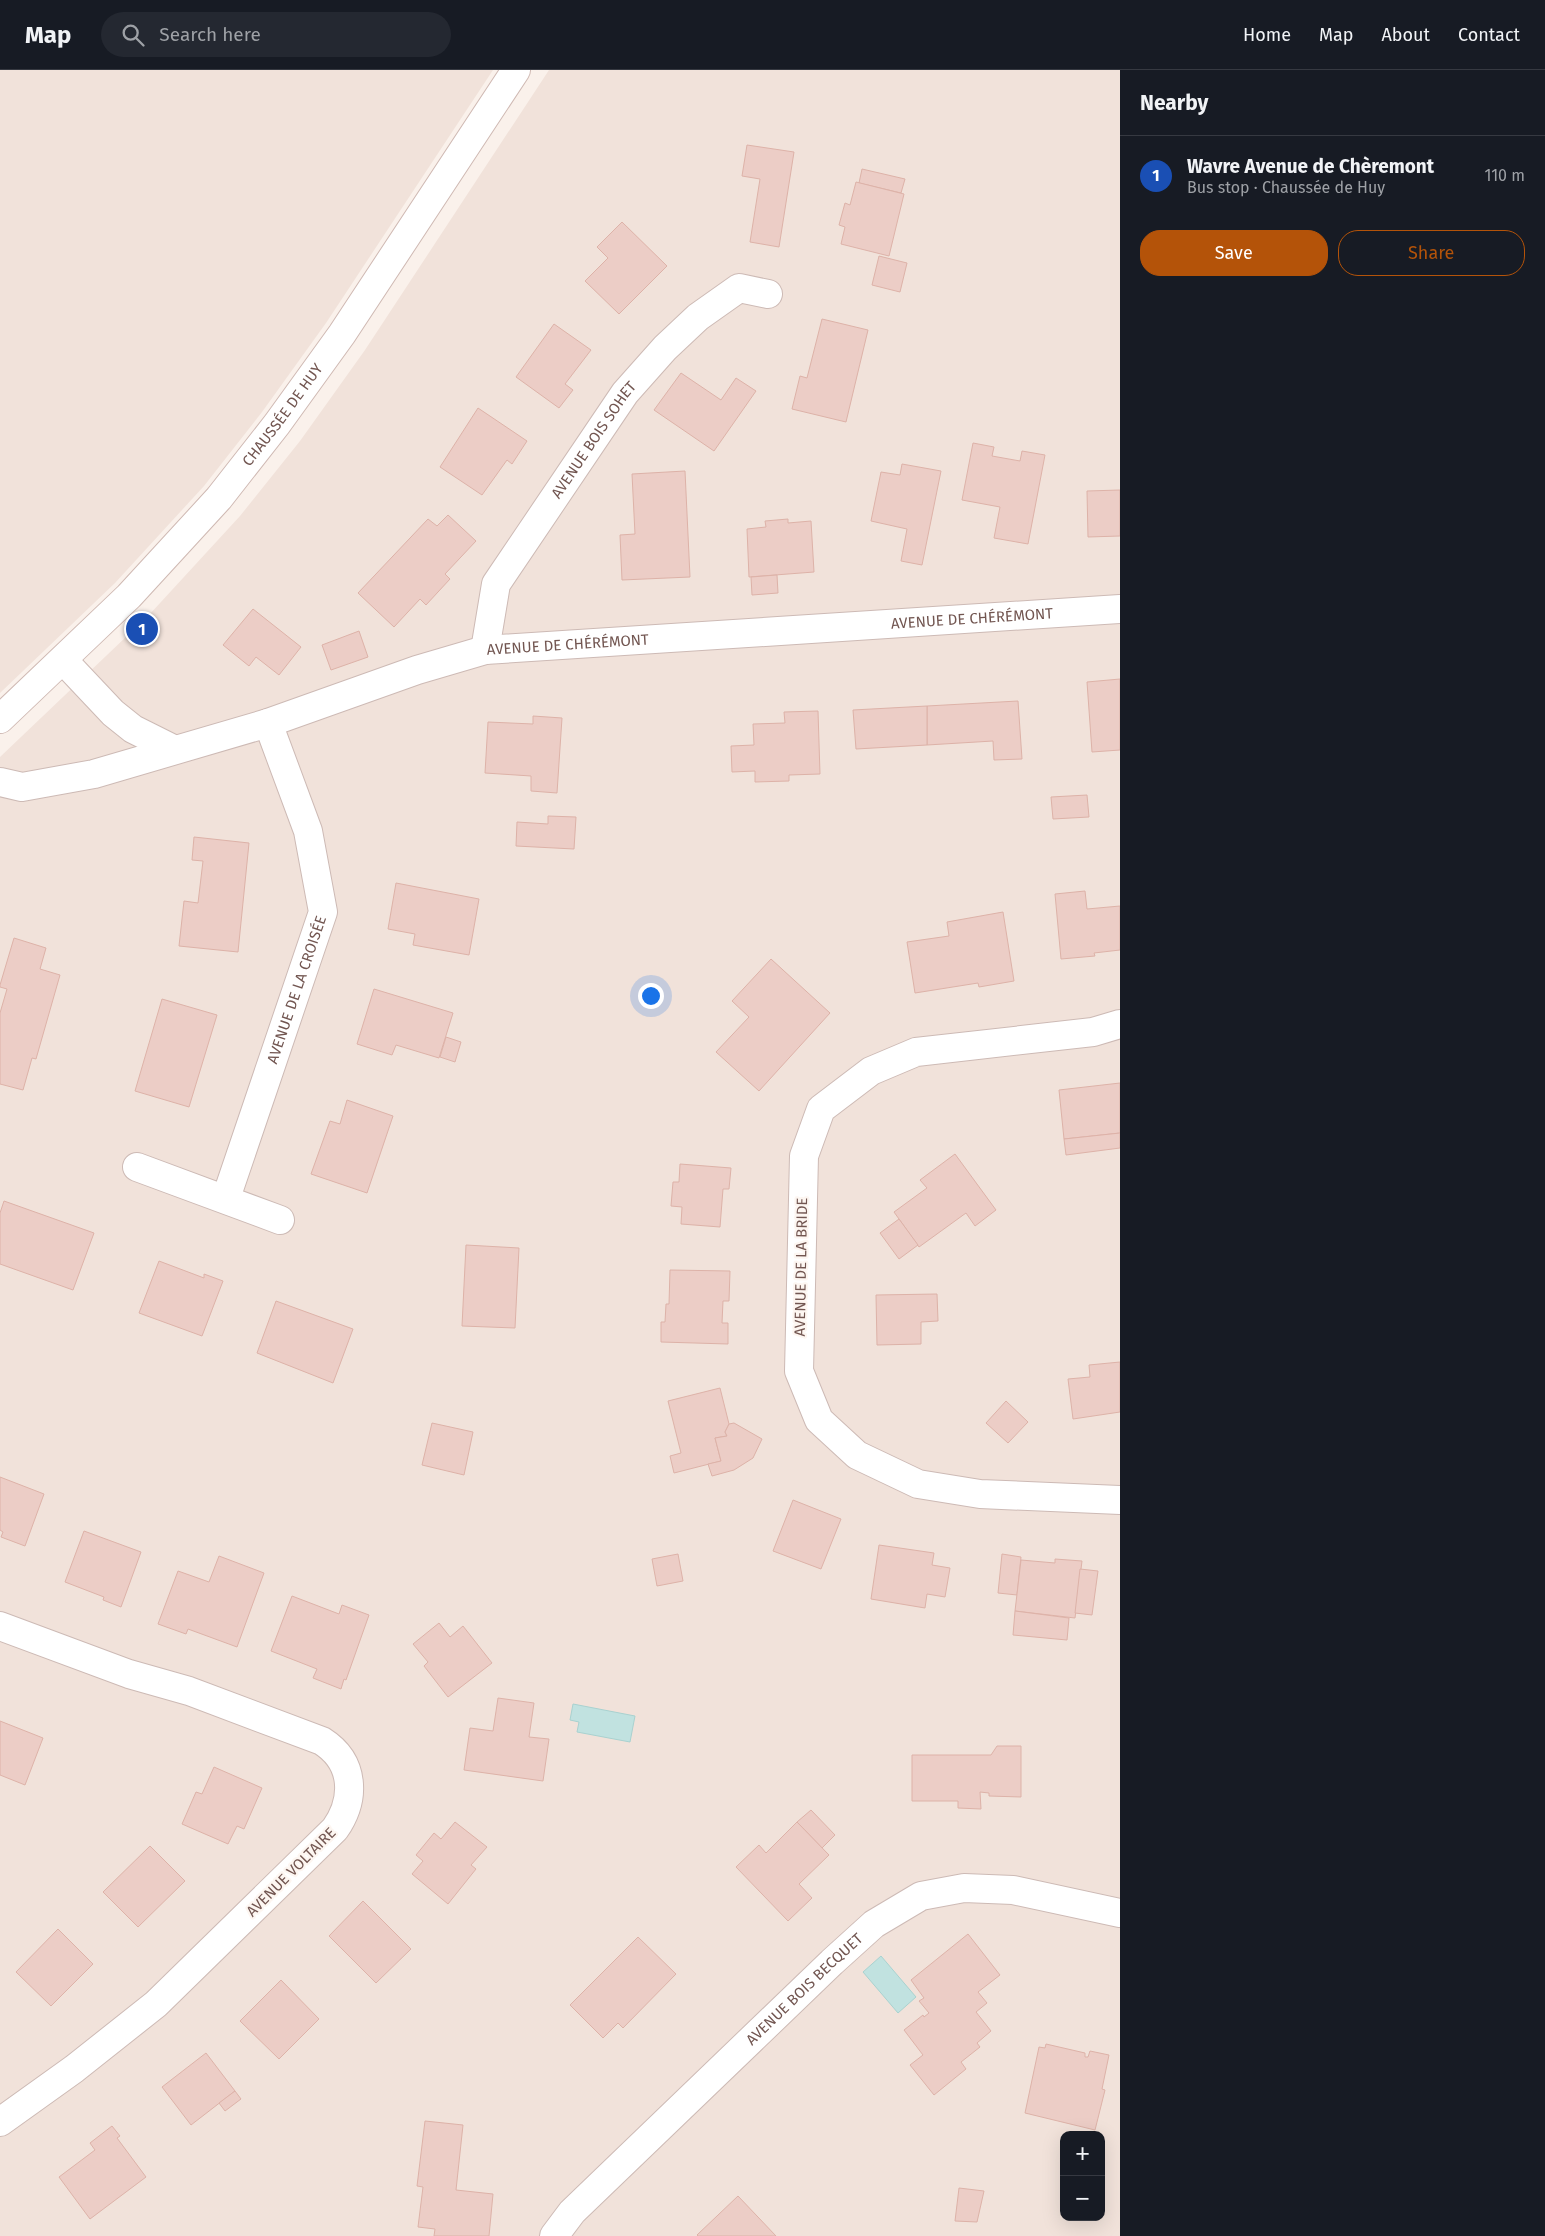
<!DOCTYPE html>
<meta charset="utf-8">
<style>
body{margin:0;font-family:"Fira Sans",sans-serif;background:#242831;color:#f1f3f6}
.controls{position:absolute;right:15px;bottom:15px;display:grid;overflow:hidden;border-radius:10px;box-shadow:0 5px 20px #0002}
.controls button{width:45px;height:45px;display:grid;place-items:center;padding:0;border:0;border-bottom:1px solid #363941;background:#171b24;color:#f1f3f6;font:25px sans-serif}
.you{position:absolute;left:650px;top:925px;width:18px;height:18px;margin:-12px;border:4px solid #fff;border-radius:50%;background:#1a73e8;box-shadow:0 0 0 8px #1a73e833}
.badge{display:grid;place-items:center;width:32px;height:32px;border-radius:50%;background:#b45309;color:#fff;font-size:16px;font-weight:700}
.pin{position:absolute;translate:-50% -50%;border:2px solid #fff;box-shadow:0 1px 5px #0006}
.list{margin:0;padding:0;list-style:none}
h2{display:flex;justify-content:space-between;align-items:center;height:65px;margin:0;padding:0 20px;font-size:21px}
h2 small{font-size:16px;font-weight:400;color:#9ea1a6}
.list li{display:grid;grid-template-columns:32px 1fr auto;gap:15px;align-items:center;box-sizing:border-box;height:80px;padding:0 20px;border-top:1px solid #363941}
.list b{display:block;font-size:19px;white-space:nowrap}
.list p{margin:0;font-size:16px;white-space:nowrap;color:#9ea1a6}
.list em{font-size:16px;font-style:normal;color:#9ea1a6}
.actions{display:flex;gap:10px;padding:15px 20px}
.actions a{flex:1;padding:11px 0;border:1px solid #b45309;border-radius:20px;text-align:center;font-size:18px;color:#b45309}
.actions .main{background:#b45309;color:#fff}
.icon{flex:none;width:28px;height:28px;fill:none;stroke:currentColor;stroke-width:2;stroke-linecap:round;stroke-linejoin:round}
.map{position:relative;flex:none;width:1120px;height:2166px;overflow:hidden}
header{display:flex;align-items:center;gap:30px;box-sizing:border-box;height:70px;padding:0 25px;background:#171b24;border-bottom:1px solid #363941}
header strong{font-size:24px}
nav{display:flex;gap:28px;margin-inline-start:auto;font-size:18px}
.search{width:350px;height:45px;background:#242831;display:flex;align-items:center;gap:12px;box-sizing:border-box;padding:0 18px;border-radius:28px;color:#9ea1a6;font-size:19px}
main{display:flex}
aside{flex:1;background:#171b24}
.map>svg:first-child{display:block}
.residential{fill:#f1e2da;fill-rule:evenodd}
.water{fill:#c1e2e0;stroke:#a9d2d0}
.building{fill:#eccdc6;stroke:#ddb2a8}
.lines{fill:none;stroke-linecap:round;stroke-linejoin:round}
.street-casing{stroke:#cdbab5;stroke-width:30}
.secondary-casing{stroke:#cfb9b3;stroke-width:30}
.street{stroke:#fff;stroke-width:28}
.secondary{stroke:#fff;stroke-width:28}
.labels{text-anchor:middle;stroke-width:4.5;stroke-linejoin:round;paint-order:stroke}
.street-label{font-size:15px;fill:#725651;stroke:#fdf6f1}
</style>
<header>
<strong>Map</strong>
<div class="search"><svg class="icon" aria-label="search" viewBox="0 0 24 24"><circle cx="10" cy="10" r="6"/><path d="M15 15l6 6"/></svg>Search here</div>
<nav><a>Home</a><a>Map</a><a>About</a><a>Contact</a></nav>
</header>
<main>
<div class="map">
<svg width="1120" height="2166" viewBox="0 0 1120 2166">
<rect width="100%" height="100%" fill="#faf1eb"/>
<g class="residential">
<path d="M0,0H493L326,253L262,342L204,416L115,513L0,623Z"/>
<path d="M549,0H1120V2166H0V687L149,545L240,446L300,371L365,280ZM1064,2065H1101V2147H1064Z"/>
</g>
<g class="water">
<path d="M573,1634L635,1646L630,1672L577,1662L579,1652L570,1650Z"/>
<path d="M881,1886L916,1927L898,1943L863,1902Z"/>
</g>
<g class="building">
<path d="M747,75L794,82L779,177L750,172L760,109L742,106Z"/>
<path d="M862,99L905,109L901,123L859,113Z"/>
<path d="M856,112L904,124L889,186L841,174L845,157L839,155L845,133L850,135Z"/>
<path d="M622,152L667,196L619,244L585,211L608,188L597,177Z"/>
<path d="M879,186L907,193L900,222L872,215Z"/>
<path d="M822,249L868,260L846,352L792,339L800,306L807,308Z"/>
<path d="M554,254L591,280L565,314L573,320L559,338L516,307Z"/>
<path d="M681,303L721,330L736,308L756,321L714,381L654,340Z"/>
<path d="M478,338L527,371L512,394L507,390L482,425L440,397Z"/>
<path d="M973,373L994,377L992,386L1020,391L1022,381L1045,385L1028,474L994,468L1000,437L962,430Z"/>
<path d="M902,394L941,401L922,495L901,491L907,459L871,451L881,402L900,405Z"/>
<path d="M685,401L690,507L622,510L620,465L635,464L632,404Z"/>
<path d="M1120,420V466L1088,467L1087,421Z"/>
<path d="M448,445L476,471L445,504L450,509L426,535L420,529L394,557L358,523L428,449L437,456Z"/>
<path d="M788,449V453L811,451L814,502L749,507L747,459L766,457L765,451Z"/>
<path d="M777,505L778,523L752,525L751,507Z"/>
<path d="M253,539L301,577L279,605L256,587L249,596L223,575Z"/>
<path d="M359,561L368,587L331,600L322,575Z"/>
<path d="M1120,609V680L1092,682L1087,612Z"/>
<path d="M1018,631L1022,689L994,690L993,671L927,675V636Z"/>
<path d="M927,636V675L856,679L853,640Z"/>
<path d="M818,641L820,704L789,705V711L755,712V701L732,702L731,676L754,675L753,654L785,653L784,642Z"/>
<path d="M533,646L562,648L557,723L531,721V706L485,703L488,652L533,654Z"/>
<path d="M1087,725L1089,747L1053,749L1051,727Z"/>
<path d="M548,746L576,747L574,779L516,776L517,752L548,754Z"/>
<path d="M194,767L249,773L238,882L179,876L184,831L198,833L203,791L192,790Z"/>
<path d="M396,813L479,829L469,885L413,875L415,864L388,859Z"/>
<path d="M1085,821L1087,839L1120,836V880L1094,883L1095,886L1061,889L1055,824Z"/>
<path d="M1003,842L1014,911L979,917L978,913L915,923L907,872L949,866L947,852Z"/>
<path d="M14,868L46,878L40,899L60,905L36,989L32,988L23,1020L0,1014V943L7,919L0,917V915Z"/>
<path d="M771,889L830,943L759,1021L716,982L749,947L732,931Z"/>
<path d="M374,919L453,943L439,988L396,975L392,985L357,974Z"/>
<path d="M162,929L217,945L189,1037L135,1021Z"/>
<path d="M446,967L461,972L455,992L440,987Z"/>
<path d="M1120,1013V1063L1064,1069L1059,1020Z"/>
<path d="M347,1030L393,1046L367,1123L311,1104L330,1051L340,1054Z"/>
<path d="M1120,1063V1078L1066,1085L1064,1069Z"/>
<path d="M955,1084L996,1140L975,1156L966,1143L919,1177L894,1142L927,1118L920,1110Z"/>
<path d="M680,1094L731,1098L729,1119H723L720,1157L681,1154L682,1137L671,1136L673,1112H679Z"/>
<path d="M4,1131L94,1163L73,1220L0,1194V1143Z"/>
<path d="M899,1149L918,1175L899,1189L880,1163Z"/>
<path d="M466,1175L519,1178L515,1258L462,1256Z"/>
<path d="M159,1191L204,1208V1204L223,1211L202,1266L139,1243Z"/>
<path d="M670,1200L730,1201L729,1231H723L722,1253H728V1274L661,1272V1252H665L666,1234H669Z"/>
<path d="M937,1224L938,1251L921,1252V1274L877,1275L876,1225Z"/>
<path d="M276,1231L353,1259L333,1313L257,1283Z"/>
<path d="M1120,1292V1342L1073,1349L1068,1309L1090,1307L1089,1295Z"/>
<path d="M720,1318L729,1354L725,1362L727,1366L715,1368L721,1391L674,1403L670,1386L681,1383L668,1331Z"/>
<path d="M1006,1331L1028,1352L1008,1373L986,1353Z"/>
<path d="M432,1353L473,1362L464,1405L422,1395Z"/>
<path d="M734,1353L762,1369L753,1388L734,1400L712,1406L708,1394L721,1391L715,1368L727,1366L725,1362L729,1354Z"/>
<path d="M0,1407L44,1424L25,1476L1,1467L3,1462L0,1460Z"/>
<path d="M793,1430L841,1449L821,1499L773,1481Z"/>
<path d="M84,1461L141,1482L121,1537L103,1530L104,1527L65,1512Z"/>
<path d="M879,1475L934,1483L932,1495L950,1498L945,1527L927,1524L925,1538L871,1529Z"/>
<path d="M678,1484L683,1511L657,1516L652,1489Z"/>
<path d="M1002,1484L1021,1487L1017,1525L998,1523Z"/>
<path d="M219,1486L264,1503L237,1577L188,1559L186,1564L158,1554L178,1501L209,1512Z"/>
<path d="M1055,1489L1082,1491L1075,1548L1015,1541L1021,1490L1055,1493Z"/>
<path d="M1080,1499L1098,1501L1092,1545L1075,1543Z"/>
<path d="M292,1526L339,1544L342,1535L369,1545L346,1610L344,1609L341,1619L313,1608L317,1599L271,1581Z"/>
<path d="M1015,1541L1069,1548L1067,1570L1013,1565Z"/>
<path d="M439,1553L450,1567L463,1556L492,1593L448,1627L424,1596L428,1592L413,1574Z"/>
<path d="M498,1628L534,1633L529,1667L549,1669L543,1711L464,1700L470,1658L493,1661Z"/>
<path d="M0,1651L43,1668L25,1715L0,1705Z"/>
<path d="M997,1676H1021V1727L989,1726V1723L980,1722L981,1739L958,1738V1731H912V1685H991Z"/>
<path d="M214,1697L262,1718L244,1759L237,1756L228,1774L182,1754L196,1722L202,1724Z"/>
<path d="M811,1740L835,1765L822,1778L797,1752Z"/>
<path d="M455,1752L487,1777L471,1795L476,1799L448,1834L412,1804L423,1791L416,1785L434,1763L441,1769Z"/>
<path d="M797,1752L829,1785L799,1814L812,1828L788,1851L736,1797L759,1775L766,1783Z"/>
<path d="M150,1776L185,1811L138,1857L103,1822Z"/>
<path d="M363,1831L411,1879L376,1913L329,1866Z"/>
<path d="M58,1859L93,1894L51,1936L16,1902Z"/>
<path d="M968,1864L1000,1905L978,1922L987,1933L976,1942L991,1961L977,1973L980,1977L961,1992L966,1999L934,2025L910,1995L923,1985L904,1960L923,1945L924,1947L929,1943L919,1931L924,1928L911,1910Z"/>
<path d="M638,1867L676,1904L623,1958L618,1953L603,1968L570,1935Z"/>
<path d="M281,1910L319,1949L279,1989L240,1951Z"/>
<path d="M1046,1974L1085,1983V1987H1088L1090,1981L1109,1985L1102,2019L1105,2020L1095,2060L1025,2043L1039,1977L1045,1978Z"/>
<path d="M206,1983L235,2021L191,2055L162,2017Z"/>
<path d="M235,2021L241,2029L225,2041L219,2033Z"/>
<path d="M425,2051L463,2055L456,2120L493,2124L489,2166H434L435,2159L418,2157L423,2117L417,2116Z"/>
<path d="M112,2056L120,2066L117,2068L146,2107L90,2149L59,2107L95,2080L90,2073Z"/>
<path d="M959,2118L984,2121L977,2152L955,2151Z"/>
<path d="M738,2126L776,2166H698L697,2165Z"/>
</g>
<g class="lines">
<g class="street-casing">
<g id="street">
<path id="s1" d="M485,580L496,514L625,323L665,278L698,247L739,218L768,224"/>
<path d="M63,590L113,643L133,659L173,679"/>
<path id="s2" d="M0,712L22,717L94,704L268,653L417,600L485,580L1120,539"/>
<path d="M1120,954L1093,962L916,982L871,1001L821,1039L804,1086L799,1301L819,1350L857,1385L918,1414L980,1424L1120,1430"/>
<path d="M137,1097L280,1150"/>
<path id="s3" d="M226,1128L323,842L308,761L268,653"/>
<path d="M0,1556L129,1604L189,1621L322,1671C355,1692 356,1729 335,1759L156,1934L74,1999L0,2052"/>
<path id="s4" d="M554,2166L572,2142L832,1892L874,1854L921,1826L964,1818L1013,1820L1120,1843"/>
</g>
</g>
<g class="secondary-casing">
<g id="secondary">
<path id="s5" d="M0,649L129,526L219,428L277,354L342,264L516,0"/>
</g>
</g>
<use href="#street" class="street"/>
<use href="#secondary" class="secondary"/>
</g>
<g class="labels">
<g class="street-label">
<text dy="5" stroke="none"><textPath href="#s5" startOffset="416">CHAUSSÉE DE HUY</textPath></text>
<text dy="5" stroke="none"><textPath href="#s1" startOffset="241">AVENUE BOIS SOHET</textPath></text>
<text dy="5" stroke="none"><textPath href="#s2" startOffset="994">AVENUE DE CHÉRÉMONT</textPath></text>
<text dy="5" stroke="none"><textPath href="#s2" startOffset="589">AVENUE DE CHÉRÉMONT</textPath></text>
<text dy="5" stroke="none"><textPath href="#s3" startOffset="220">AVENUE DE LA CROISÉE</textPath></text>
<text transform="translate(801 1197) rotate(-89)" y="5">AVENUE DE LA BRIDE</text>
<text transform="translate(291 1802) rotate(-45)" y="5">AVENUE VOLTAIRE</text>
<text dy="5" stroke="none"><textPath href="#s4" startOffset="352">AVENUE BOIS BECQUET</textPath></text>
</g>
</g>
</svg>
<div class="controls">
<button>+</button>
<button>−</button>
</div>
<div class="you"></div>
<div class="pin badge" style="left:142px;top:559px;background:#1a4fb4">1</div>
</div>
<aside>
<h2>Nearby<small></small></h2>
<ul class="list">
<li><span class="badge" style="background:#1a4fb4">1</span><div><b>Wavre Avenue de Chèremont</b><p>Bus stop · Chaussée de Huy</p></div><em>110 m</em></li>
</ul>
<div class="actions"><a class="main">Save</a><a>Share</a></div>
</aside>
</main>
